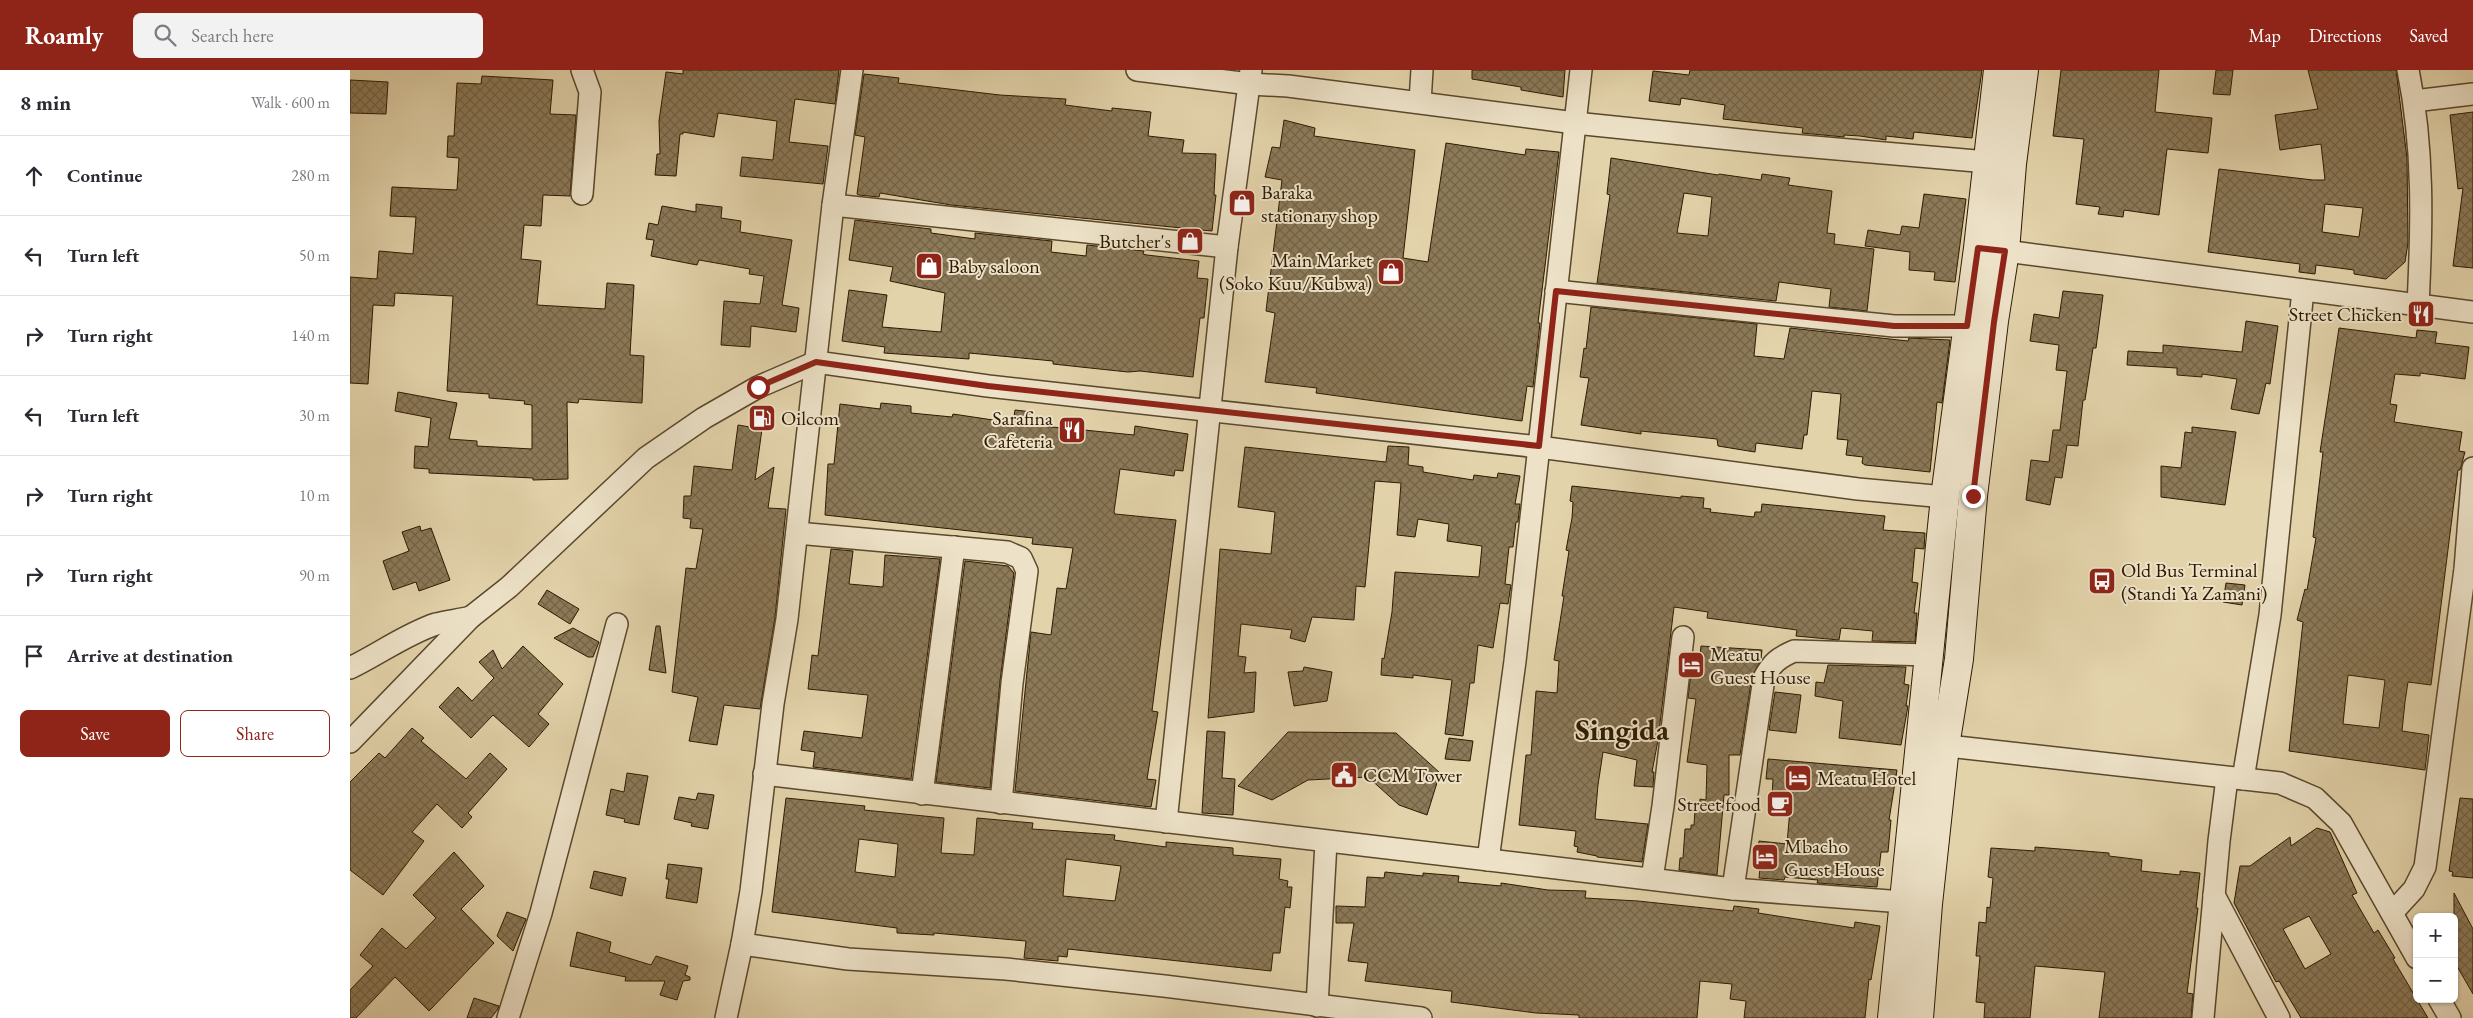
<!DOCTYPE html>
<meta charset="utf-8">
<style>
body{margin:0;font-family:"EB Garamond",serif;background:#f2f2f3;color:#2b2b33}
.controls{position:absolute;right:15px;bottom:15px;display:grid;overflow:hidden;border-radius:8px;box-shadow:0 1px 4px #0004}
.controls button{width:45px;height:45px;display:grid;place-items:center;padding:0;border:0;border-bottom:1px solid #e1e1e2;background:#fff;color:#2b2b33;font:25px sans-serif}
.stop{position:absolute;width:15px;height:15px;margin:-11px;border:4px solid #8f2418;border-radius:50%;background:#fff}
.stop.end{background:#8f2418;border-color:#fff;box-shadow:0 1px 5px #0008}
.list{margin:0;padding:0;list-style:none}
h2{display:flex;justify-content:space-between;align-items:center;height:65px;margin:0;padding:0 20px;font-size:21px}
h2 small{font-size:16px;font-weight:400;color:#7c7c81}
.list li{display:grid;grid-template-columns:32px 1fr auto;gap:15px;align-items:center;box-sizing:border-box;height:80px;padding:0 20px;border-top:1px solid #e1e1e2}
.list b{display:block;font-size:19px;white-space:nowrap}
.list em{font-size:16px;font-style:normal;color:#7c7c81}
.actions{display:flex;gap:10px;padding:15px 20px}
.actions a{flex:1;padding:11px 0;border:1px solid #8f2418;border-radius:8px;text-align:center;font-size:18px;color:#8f2418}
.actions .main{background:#8f2418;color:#fff}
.icon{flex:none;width:28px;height:28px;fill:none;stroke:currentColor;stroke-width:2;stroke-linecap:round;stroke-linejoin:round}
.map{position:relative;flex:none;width:2123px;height:948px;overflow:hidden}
header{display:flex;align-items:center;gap:30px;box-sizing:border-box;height:70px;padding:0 25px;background:#8f2418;color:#fff}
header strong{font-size:24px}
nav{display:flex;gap:28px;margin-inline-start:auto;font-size:18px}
.search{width:350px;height:45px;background:#f2f2f3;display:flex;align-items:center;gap:12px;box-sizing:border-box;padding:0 18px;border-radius:8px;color:#7c7c81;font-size:19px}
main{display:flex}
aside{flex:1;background:#fff}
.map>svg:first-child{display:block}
.building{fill:url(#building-cross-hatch);stroke:#2d1a00;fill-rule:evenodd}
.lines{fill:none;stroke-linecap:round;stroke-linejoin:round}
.street-casing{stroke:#5a482b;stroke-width:24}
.secondary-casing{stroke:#2d1a00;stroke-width:30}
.street{stroke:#ede2c8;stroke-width:21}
.secondary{stroke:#ede2c8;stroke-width:28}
.route{stroke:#8f2418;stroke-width:6}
.labels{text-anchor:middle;stroke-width:4;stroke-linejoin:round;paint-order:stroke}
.poi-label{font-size:20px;fill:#2d1a00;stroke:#ede2c8;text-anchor:start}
.town-label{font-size:30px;font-weight:bold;fill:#2d1a00;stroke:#ede2c8}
</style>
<header>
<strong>Roamly</strong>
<div class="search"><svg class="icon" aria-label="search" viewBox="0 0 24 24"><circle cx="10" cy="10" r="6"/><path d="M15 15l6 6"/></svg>Search here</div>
<nav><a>Map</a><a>Directions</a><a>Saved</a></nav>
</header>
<main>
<aside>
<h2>8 min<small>Walk · 600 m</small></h2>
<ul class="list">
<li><svg class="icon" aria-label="ahead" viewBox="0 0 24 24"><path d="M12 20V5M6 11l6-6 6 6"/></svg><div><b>Continue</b></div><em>280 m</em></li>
<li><svg class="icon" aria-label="left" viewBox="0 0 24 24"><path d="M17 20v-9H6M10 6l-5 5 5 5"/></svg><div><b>Turn left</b></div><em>50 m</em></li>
<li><svg class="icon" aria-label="right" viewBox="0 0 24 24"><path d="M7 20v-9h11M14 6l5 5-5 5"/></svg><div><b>Turn right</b></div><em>140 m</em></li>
<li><svg class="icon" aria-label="left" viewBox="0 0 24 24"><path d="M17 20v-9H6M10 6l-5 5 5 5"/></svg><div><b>Turn left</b></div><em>30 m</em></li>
<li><svg class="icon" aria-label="right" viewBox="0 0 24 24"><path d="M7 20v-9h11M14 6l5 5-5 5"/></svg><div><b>Turn right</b></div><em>10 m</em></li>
<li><svg class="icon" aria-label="right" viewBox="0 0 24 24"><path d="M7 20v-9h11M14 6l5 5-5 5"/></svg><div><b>Turn right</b></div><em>90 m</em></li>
<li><svg class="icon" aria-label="arrive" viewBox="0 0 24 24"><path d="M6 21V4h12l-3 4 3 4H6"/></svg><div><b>Arrive at destination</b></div></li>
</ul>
<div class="actions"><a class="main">Save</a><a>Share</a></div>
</aside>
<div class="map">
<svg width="2123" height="948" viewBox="0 0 2123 948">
<defs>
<pattern id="building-cross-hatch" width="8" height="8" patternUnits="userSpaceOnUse" patternTransform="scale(1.25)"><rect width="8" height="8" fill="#8c7a59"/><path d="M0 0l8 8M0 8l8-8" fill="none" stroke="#736347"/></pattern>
</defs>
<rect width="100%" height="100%" fill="#e3d3ab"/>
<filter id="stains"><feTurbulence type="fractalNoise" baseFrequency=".004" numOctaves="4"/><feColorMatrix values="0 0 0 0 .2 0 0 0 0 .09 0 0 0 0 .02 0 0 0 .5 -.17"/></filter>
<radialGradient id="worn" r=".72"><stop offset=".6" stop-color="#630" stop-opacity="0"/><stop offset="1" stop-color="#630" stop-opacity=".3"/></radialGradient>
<g class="building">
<path d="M333,0H489L485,34L445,29L439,72L478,76L473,114L390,106L392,87L423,90L427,51L368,43L364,67L333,62V64H330L326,106L305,105L307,84H310L309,51L316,2L333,4Z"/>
<path d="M1122,0H1215L1213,27L1171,20V17L1122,9Z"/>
<path d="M1340,0H1632L1622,68L1564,62L1563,69L1536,66V70L1510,66L1494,65V67L1452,63L1453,58L1373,49L1375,35L1331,28L1330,35L1299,31L1303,1L1339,5Z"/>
<path d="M1711,0H1809L1805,42L1862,48L1858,83L1817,79L1809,145L1774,140L1773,147L1748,144L1750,137L1726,134L1734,69L1703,66Z"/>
<path d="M1866,0H1883L1880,25L1863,24Z"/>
<path d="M1958,0H2046L2057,88L2058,173L2055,192L2036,209L2004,204V200L1966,195L1965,204L1949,202L1950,194L1858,182L1869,99L1963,110H1975L1971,74L1930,80L1925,45L1968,39ZM1975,134L2013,138L2009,167L1972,162Z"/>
<path d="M514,4L549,8L548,13L650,25L716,29L715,35L762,41V38L801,42L798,66L834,70L832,83L866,84L864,125H866L862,161L601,135L530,123L529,127L509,125L507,124L515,67L505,65Z"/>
<path d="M132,6L203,10L200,44L226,45L220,126L193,125L191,156L174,155L171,189L191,191L187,235L255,239L257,213L284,215L280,285L294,286L292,333L229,329L228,333L217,332L218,409L183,410V408L79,403V399L64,398L65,376L78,377L81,348L45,341L48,322L107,333L99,369L127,371V376L182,379V335L174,334L175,331L139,328V324L97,321L103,226L45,223L44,236L23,235L18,314L0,313V207L27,209L29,181L63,184L66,147L40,146L42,117L107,120L109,88L97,87L98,66H104L107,13L131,14Z"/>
<path d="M0,10L38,12L36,44L0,43Z"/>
<path d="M2123,42V198L2103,196L2113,118L2108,119L2100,45Z"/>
<path d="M934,50L965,58L964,66L1065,80L1053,188L1078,192L1096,73L1175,85L1176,79L1209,82L1188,253H1190L1183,317L1177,316L1172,351L966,323L967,318L915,312L925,243L916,241L932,110L915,107L922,77L930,78Z"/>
<path d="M1261,88L1368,105L1369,104L1411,110L1412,104L1440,108L1438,115L1482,121L1477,163L1485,164L1484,174L1524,179L1517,241L1479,237L1481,219L1429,212L1426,231L1247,213L1260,125L1257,124ZM1334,123L1362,127L1358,166L1327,163Z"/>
<path d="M1574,124L1616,129L1605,212L1584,210L1585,202L1559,200L1560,182L1515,176L1518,160L1550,165L1552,156L1569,158Z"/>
<path d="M346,134L372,137L371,148L391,151L390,162L442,170L432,235L449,238L446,262L401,256L400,277L371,275L374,231L410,234L414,206L399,204L400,199L349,190L347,195L301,186L304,170L296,169L299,153L308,155L312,136L346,142Z"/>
<path d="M505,150L581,159V163L625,169V163L702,171L701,182L736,186L737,175L794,181L793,184L797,185L849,191L847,208L858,209L854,248H850L843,307L790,301L778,302L740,298L703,294V291L619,283V289L534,283L535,277L492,271L499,220L537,225L532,257L591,262L595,223L540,211L543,197L499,190Z"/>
<path d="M1713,221L1753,225L1746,278H1743L1735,330H1733L1728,376L1717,375L1712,408L1705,407L1700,435L1676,430L1681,390L1699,392L1703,360H1710L1717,301L1706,300L1709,275L1680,271L1684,244L1709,248Z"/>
<path d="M1241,237L1407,254L1404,286L1434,289L1440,258L1558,271L1559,268L1600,270L1592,333L1587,332L1580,402L1515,395L1512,393L1513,387L1496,385L1498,370L1487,369L1491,324L1462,321L1457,365H1454L1452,379L1406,373L1405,382L1368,376L1367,369L1291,361V364L1231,355L1239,308L1230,307L1234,278L1236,279Z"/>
<path d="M1896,251L1928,256L1920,314L1916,313L1909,344L1881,339L1887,309L1852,304V307L1827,305V298L1777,295L1778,281L1813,283V275L1892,282Z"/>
<path d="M1989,258L2066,268L2067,260L2087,262L2085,273L2119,277L2115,309L2070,303V306L2045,304L2040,334L2047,335L2044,352L2112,362L2109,381L2115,382L2110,400H2108L2081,615L2058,612L2055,632L2052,661L2079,665L2075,700L1939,681L1953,552L1947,550L1955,519L1957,520L1966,468L1963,467L1973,382H1970ZM1998,605L2035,610L2029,658L1993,654Z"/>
<path d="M531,333L561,336V343L602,347L603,344L663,353L665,340L682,342L680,355L734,360L784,365L785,356L838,364L833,401L825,400L824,406L770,399L764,442L765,444L826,450L802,641L808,642L797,709L806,710L801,737L665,721L681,562L701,565L707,518L716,519L723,478L682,474L683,468L475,445L478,394H484L490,334L530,339Z"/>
<path d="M388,355L412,359L405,410L424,397L418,438L436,439L425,547L410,639L374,635L367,675L339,671L348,627L322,622L336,498L346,499L353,459L340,458L341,449L333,448L334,426H341L344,396L382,400Z"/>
<path d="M1842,357L1886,362L1875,435L1811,427V396L1831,398L1835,362L1842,363Z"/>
<path d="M1038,376L1059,377L1058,395L1073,397V402L1123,410L1124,405L1147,408L1148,403L1170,406L1165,434H1170L1168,452H1166L1163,477H1159L1155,514L1161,515L1158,534L1150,533L1143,578L1128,575L1124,613H1120L1113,666L1095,664L1102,610L1063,605V608L1031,605L1032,588L1034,589L1042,542L1045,502L1129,507L1132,476L1097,471L1099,454L1068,449L1065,467L1047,465L1051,413L1025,411L1015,517L1006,516L1004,550L962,547L955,572L940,568L942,560L891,554L888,586L896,587L894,603L906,602L904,642L858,648L870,479L921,484L925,442L888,437L895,377L1036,392Z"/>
<path d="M1222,416L1331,428V426L1354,428L1353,438L1361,439L1360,442L1404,447L1405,442H1411L1412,434L1535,446L1533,460L1575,463L1574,479L1565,478L1562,512L1568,513L1564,543H1567L1565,572L1522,571L1523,561L1491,558L1489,570L1446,566L1447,560L1357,548L1358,542L1324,537L1308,670L1302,702H1304L1303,717L1284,716L1287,690L1253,682L1248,715L1245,749L1298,754L1292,792L1247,787V786L1227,782L1228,777L1224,776L1226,761L1169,755L1176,685H1181L1186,621L1207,623L1209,591L1204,590L1214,526H1212L1219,481L1216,480L1222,448L1223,432L1220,431Z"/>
<path d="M70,456L71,461L81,458L100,510L69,521L66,512L43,520L33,491L59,481L52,462Z"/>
<path d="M481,479L503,481L499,514L533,517L535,485L590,489L561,709L463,697L465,682L451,680L454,661L512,668L518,625L458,619L462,585L468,586Z"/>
<path d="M615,491L658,496L664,503L650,611L640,718L586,712Z"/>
<path d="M1876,513L1895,515L1892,535L1873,532Z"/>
<path d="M197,520L229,539L220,554L188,534Z"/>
<path d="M306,556H310L316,603L299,600Z"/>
<path d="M223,558L249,572L243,587H238L204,568Z"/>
<path d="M173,576L213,614L188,644L199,654L179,677L143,645L121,668L89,637L108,617L122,631L144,608L129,592L143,580L152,599Z"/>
<path d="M1351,576L1412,580L1411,589L1402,606L1390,685H1379V725H1374L1367,805L1329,800L1330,788H1333L1335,759H1341V755H1344L1345,740H1349L1350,729L1356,730L1357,695L1337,692L1346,629L1338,628L1342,594L1349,595Z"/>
<path d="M1478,595L1556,597L1554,614L1559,615L1556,636H1558L1551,675L1489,668L1493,631L1465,626L1466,612L1474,613Z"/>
<path d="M954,597L982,602L977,631L944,636L938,602L953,601Z"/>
<path d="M1425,622L1451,625L1446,663L1419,660Z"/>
<path d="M62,658L74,668L71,671L116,709L140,683L157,699L118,743L122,747L112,758L87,734L62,762L74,771L33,825L0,800V712L29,683L35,688Z"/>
<path d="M857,661L875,662L872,708L885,709L883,745L852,743Z"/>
<path d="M938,662L1046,663L1090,703L1077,745L1049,735L1018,707L958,710L922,730L888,716Z"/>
<path d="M1099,668L1123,671L1120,691L1095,689Z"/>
<path d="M1418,689L1547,700L1539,750H1541L1538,782H1531L1527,817L1467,813L1468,810L1435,807L1434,810L1409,808L1410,798L1406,797L1409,771L1437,774L1441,727L1422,726L1423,709H1416Z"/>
<path d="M277,703L298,706L289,755L274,752L275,749L256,745L261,719L274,722Z"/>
<path d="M348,723L364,725L358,759L341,756L342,753L324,749L329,727L346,730Z"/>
<path d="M436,728L515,736L514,740L594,748L591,783L624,785L627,748L683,753L682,759L765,765L764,770L816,777V772L883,778V785L931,789L929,809L938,811L937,817H942L940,838L935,837L930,883H923L921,901L718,879L717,887L708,886V891L674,888L676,871L584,863V865L547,863V858L422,842ZM509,769L548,774L545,807L505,802ZM716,789L771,796L765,831L713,826Z"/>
<path d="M2110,728L2123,729V808L2102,806L2103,802L2099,801Z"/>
<path d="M1967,758L1980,762L2007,823L2002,825L2024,863L2028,860L2045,888L2043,889L2078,948H1951L1929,911L1926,912L1884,833L1890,796H1900L1940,767L1941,776ZM1959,846L1981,884L1955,899L1933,859Z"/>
<path d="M1685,777L1759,783V786L1792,790L1791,801L1830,805V801L1850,803L1846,838H1848L1837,923L1843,924L1841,948H1749L1755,902L1685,896L1680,948H1634L1635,933L1626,932L1630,886H1626L1629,852L1636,853L1637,837L1640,838L1643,808L1638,807L1641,778L1685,781Z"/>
<path d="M104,782L134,816L111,839L144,873L79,941L45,907L6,948H0V920L23,896L10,885L32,858L56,879L86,848L63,825Z"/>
<path d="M318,794L352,798L347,833L316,828L319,809H316Z"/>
<path d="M244,801L276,808L272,826L240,818Z"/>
<path d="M1035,802L1073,806V803L1109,806L1108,812L1151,816V813L1198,820L1236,821L1235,828L1288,831L1383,841L1384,836L1409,839L1408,843L1504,858L1505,852L1530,856L1521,910L1519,909L1515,948H1394L1396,931L1380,929L1382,914L1350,911L1347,948H1229V945L1186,943L1101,932L1102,921H1100L1015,911L1018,893L998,891L1004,853H986V836L1015,837L1017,807L1034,808Z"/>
<path d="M2104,823L2123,859V924L2104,891Z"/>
<path d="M157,842L176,849L163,881L147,866Z"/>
<path d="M227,862L261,872L259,882L301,895L306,886L338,896L335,905L340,907V910L333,911L327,930L310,925L315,911H275L276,907L220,896Z"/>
<path d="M124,928L149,936L148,939L141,948H117Z"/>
</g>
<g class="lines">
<g class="street-casing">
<g id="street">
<path d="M232,0L240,22L232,124"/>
<path d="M787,0L900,14L938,16L1225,53L1429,74L1638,92"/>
<path d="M2058,0C2074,78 2072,155 2068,235"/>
<path d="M2064,31L2123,24"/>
<path d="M1070,32L1072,0"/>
<path d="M483,135L877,177"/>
<path d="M1640,179L2123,242"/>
<path d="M1206,221L1544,256H1617"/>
<path d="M447,463L657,482L671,488L677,501L662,613L651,733"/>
<path d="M0,598C29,584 56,564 86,554C97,551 110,550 121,547"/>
<path d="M0,672L121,547L159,517L296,388L354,348L408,317L466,292L638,316L1189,377L1508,419L1595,427"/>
<path d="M1580,674L1930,713L1965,728L1991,753L2067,888"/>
<path d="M414,704L1383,819L1553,832"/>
<path d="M1893,709L1920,545L1953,220"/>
<path d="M572,724L604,477"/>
<path d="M816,752L877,177L901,0"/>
<path d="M1138,790L1165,591L1231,0"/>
<path d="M1302,809L1313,736L1333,567"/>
<path d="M1383,819L1414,608C1422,593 1428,588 1444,581L1578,585"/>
<path d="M1864,825L1929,948"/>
<path d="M2042,843L2064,819L2075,797L2115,499L2123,398"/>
<path d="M392,874L498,889L656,899L814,916L1071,948"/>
<path d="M2089,929L2100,948"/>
<path d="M967,936L976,772"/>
<path d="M158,948L191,843L267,554"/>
<path d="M376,948L392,874L401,821L423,634L437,549L483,135L502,0"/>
<path d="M1853,948L1869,771L1877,708"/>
</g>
</g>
<g class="secondary-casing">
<g id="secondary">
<path d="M1542,948L1595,427L1628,178L1648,0"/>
<path d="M1569,948L1578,834L1595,676L1609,589L1623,426L1644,251L1655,181L1662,94L1674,0"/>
</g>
</g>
<use href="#street" class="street"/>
<use href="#secondary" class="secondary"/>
</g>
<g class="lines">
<path class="route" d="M408,317L466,292L638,316L1189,376L1206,221L1544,256H1617L1628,178L1655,181L1644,252L1623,426"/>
</g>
<defs>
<g id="shop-square" transform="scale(1.4375)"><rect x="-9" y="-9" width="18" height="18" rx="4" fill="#8f2418" stroke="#ede2c8"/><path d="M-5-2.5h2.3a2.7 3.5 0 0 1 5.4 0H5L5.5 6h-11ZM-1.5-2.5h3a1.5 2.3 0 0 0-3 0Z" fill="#fff"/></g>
<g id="restaurant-square" transform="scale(1.4375)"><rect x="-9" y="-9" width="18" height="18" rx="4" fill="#8f2418" stroke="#ede2c8"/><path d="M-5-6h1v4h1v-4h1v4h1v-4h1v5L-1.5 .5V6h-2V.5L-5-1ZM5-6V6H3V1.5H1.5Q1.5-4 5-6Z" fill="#fff"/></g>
<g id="fuel-square" transform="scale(1.4375)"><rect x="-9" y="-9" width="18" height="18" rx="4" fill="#8f2418" stroke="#ede2c8"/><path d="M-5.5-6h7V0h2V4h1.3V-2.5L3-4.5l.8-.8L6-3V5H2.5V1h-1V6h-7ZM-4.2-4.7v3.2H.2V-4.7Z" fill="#fff"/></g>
<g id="bus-square" transform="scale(1.4375)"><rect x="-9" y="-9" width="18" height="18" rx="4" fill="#8f2418" stroke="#ede2c8"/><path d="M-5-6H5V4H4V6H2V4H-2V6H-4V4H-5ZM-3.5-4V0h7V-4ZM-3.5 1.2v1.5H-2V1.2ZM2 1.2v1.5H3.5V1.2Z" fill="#fff"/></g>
<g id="hotel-square" transform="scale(1.4375)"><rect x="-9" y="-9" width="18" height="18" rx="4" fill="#8f2418" stroke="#ede2c8"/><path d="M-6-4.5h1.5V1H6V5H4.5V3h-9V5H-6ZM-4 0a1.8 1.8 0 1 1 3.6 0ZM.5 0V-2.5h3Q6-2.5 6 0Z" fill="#fff"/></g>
<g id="civic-square" transform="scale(1.4375)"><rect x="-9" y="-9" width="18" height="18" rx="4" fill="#8f2418" stroke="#ede2c8"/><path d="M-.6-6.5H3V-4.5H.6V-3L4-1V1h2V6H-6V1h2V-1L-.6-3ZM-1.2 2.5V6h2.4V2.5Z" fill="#fff"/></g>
<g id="cafe-square" transform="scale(1.4375)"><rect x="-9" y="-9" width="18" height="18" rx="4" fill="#8f2418" stroke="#ede2c8"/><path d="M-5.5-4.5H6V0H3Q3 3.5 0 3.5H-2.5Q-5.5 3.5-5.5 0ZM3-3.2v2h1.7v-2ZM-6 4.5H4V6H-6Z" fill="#fff"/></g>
</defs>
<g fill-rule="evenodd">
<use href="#shop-square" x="892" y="133"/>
<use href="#shop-square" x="840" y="171"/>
<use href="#shop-square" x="579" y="196"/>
<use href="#shop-square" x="1041" y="202"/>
<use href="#restaurant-square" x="2071" y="244"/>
<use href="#fuel-square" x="412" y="348"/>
<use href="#restaurant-square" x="722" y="360"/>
<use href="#bus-square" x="1752" y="511"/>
<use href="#hotel-square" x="1341" y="595"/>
<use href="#civic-square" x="994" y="705"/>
<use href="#hotel-square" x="1448" y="708"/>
<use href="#cafe-square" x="1430" y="734"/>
<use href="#hotel-square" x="1415" y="787"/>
</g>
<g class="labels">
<g class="poi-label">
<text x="911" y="129">Baraka<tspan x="911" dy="23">stationary shop</tspan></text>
<text x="821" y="178" text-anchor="end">Butcher's</text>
<text x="1022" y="197" text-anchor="end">Main Market<tspan x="1022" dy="23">(Soko Kuu/Kubwa)</tspan></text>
<text x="598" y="203">Baby saloon</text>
<text x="2052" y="251" text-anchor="end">Street Chicken</text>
<text x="431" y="355">Oilcom</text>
<text x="703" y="355" text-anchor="end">Sarafina<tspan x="703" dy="23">Cafeteria</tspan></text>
<text x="1771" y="507">Old Bus Terminal<tspan x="1771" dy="23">(Standi Ya Zamani)</tspan></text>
<text x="1360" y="591">Meatu<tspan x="1360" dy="23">Guest House</tspan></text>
<text x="1013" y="712">CCM Tower</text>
<text x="1467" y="715">Meatu Hotel</text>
<text x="1411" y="741" text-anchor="end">Street food</text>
<text x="1434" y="783">Mbacho<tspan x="1434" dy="23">Guest House</tspan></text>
</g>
<g class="town-label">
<text x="1272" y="670">Singida</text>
</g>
</g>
<rect width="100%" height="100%" filter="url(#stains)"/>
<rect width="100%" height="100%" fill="url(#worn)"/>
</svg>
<div class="controls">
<button>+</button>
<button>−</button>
</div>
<div class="stop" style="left:408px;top:317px"></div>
<div class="stop end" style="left:1623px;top:426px"></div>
</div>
</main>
